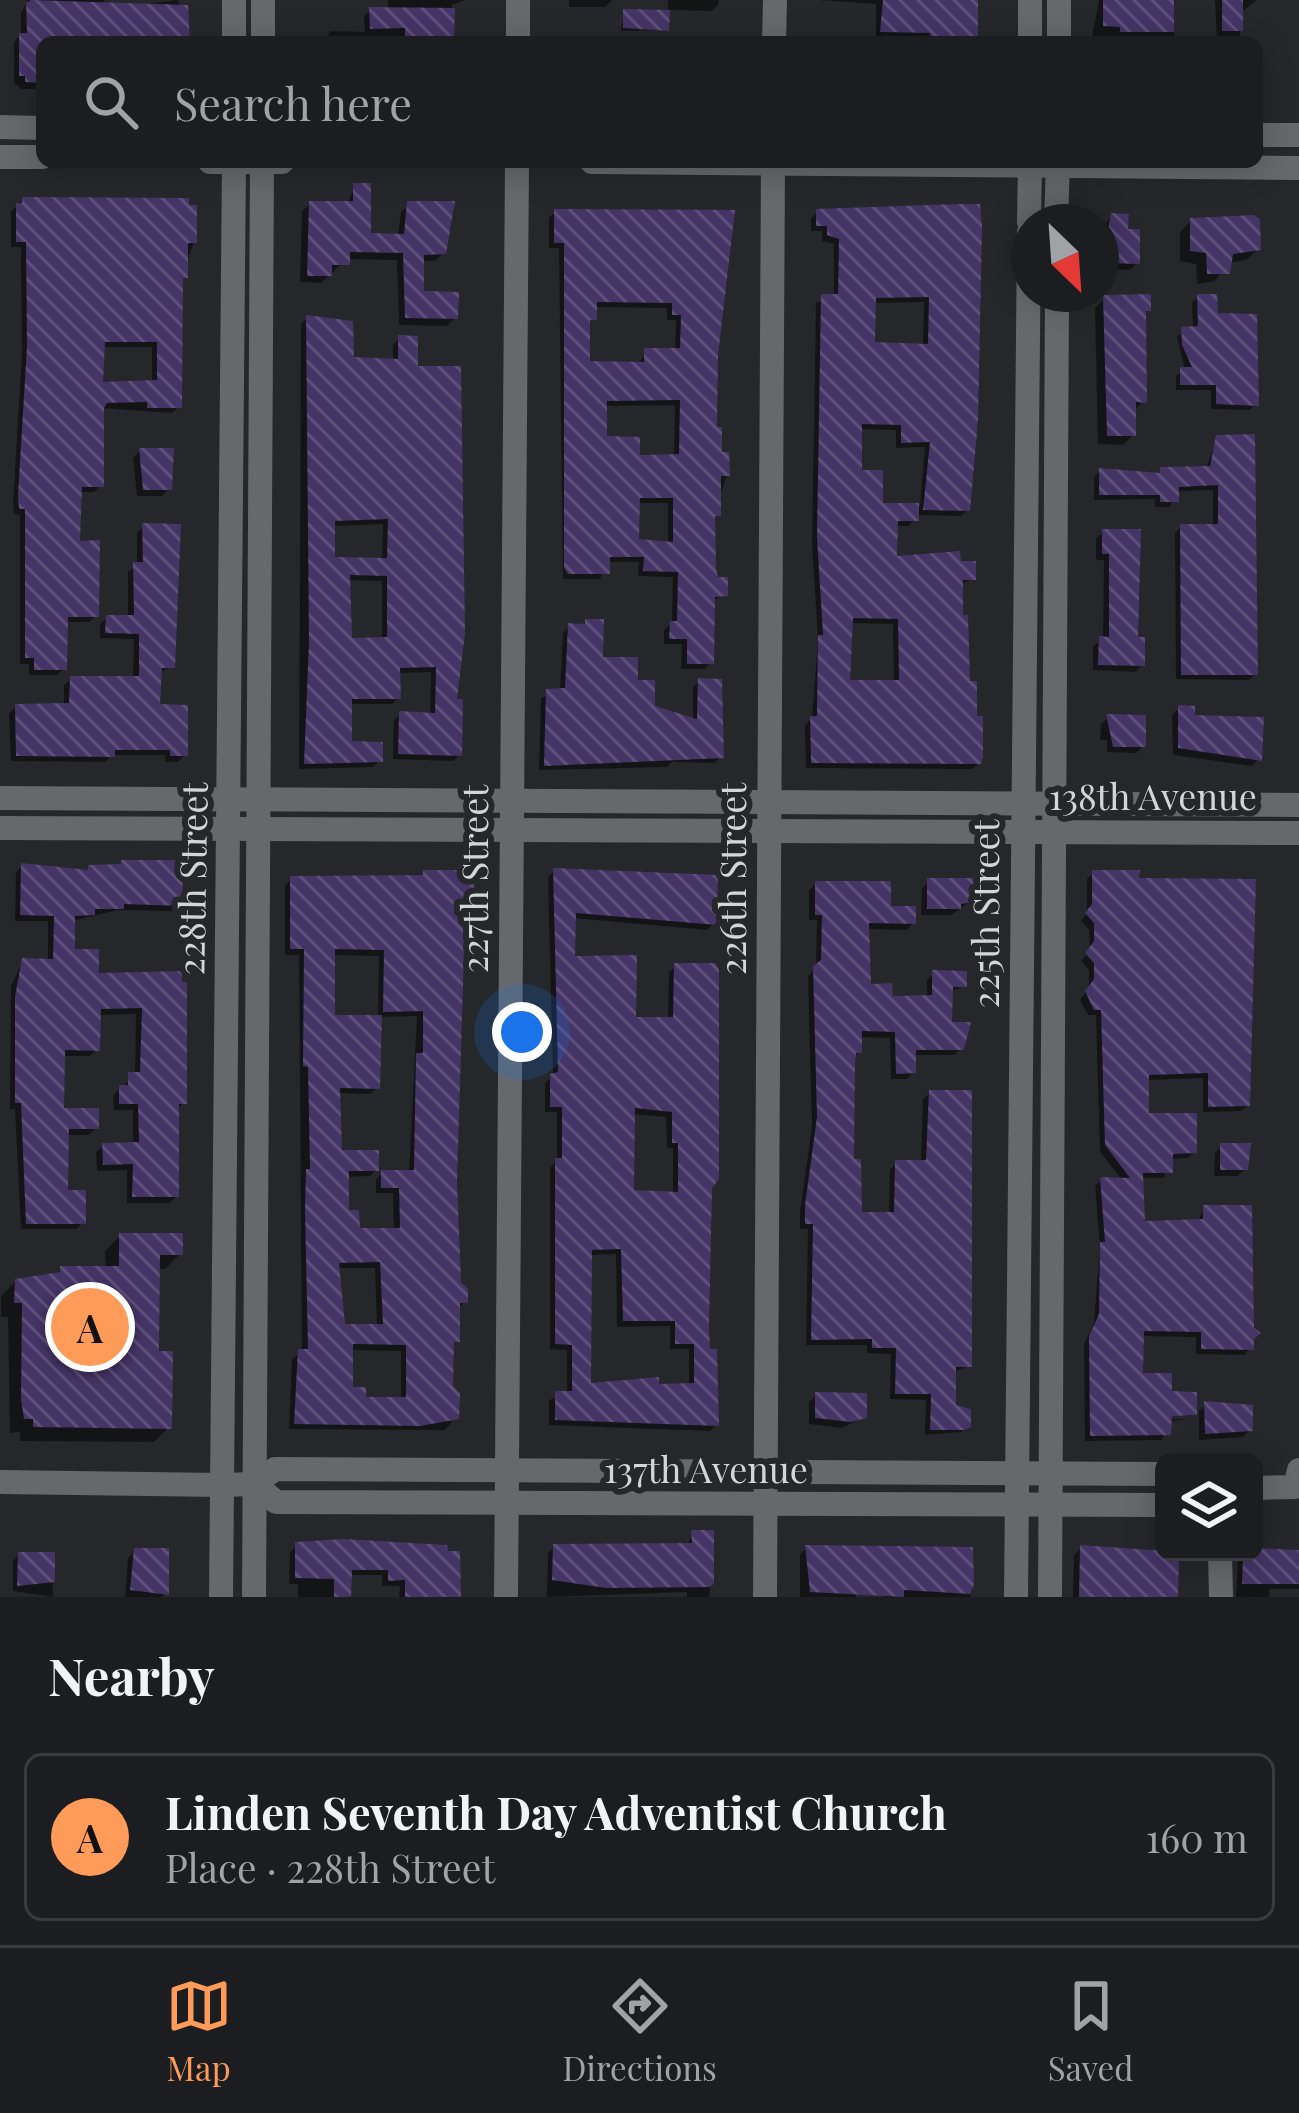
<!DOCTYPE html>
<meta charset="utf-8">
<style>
body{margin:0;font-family:"Playfair Display",serif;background:#292a2d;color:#f1f3f6}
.controls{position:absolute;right:36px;bottom:36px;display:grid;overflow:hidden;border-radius:18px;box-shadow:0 6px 30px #0003}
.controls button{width:108px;height:108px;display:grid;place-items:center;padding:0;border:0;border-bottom:3px solid #3a3b3e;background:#1c1d20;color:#f1f3f6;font:60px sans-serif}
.compass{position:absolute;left:1011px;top:204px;width:108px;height:108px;border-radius:50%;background:#1c1d20;box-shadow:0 6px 30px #0003;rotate:155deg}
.you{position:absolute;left:522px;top:1032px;width:42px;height:42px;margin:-30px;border:9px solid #fff;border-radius:50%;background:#1a73e8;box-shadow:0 0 0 18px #1a73e833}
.badge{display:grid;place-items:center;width:78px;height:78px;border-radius:50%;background:#fe9b58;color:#111;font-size:39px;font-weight:700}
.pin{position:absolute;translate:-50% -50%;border:6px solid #fff;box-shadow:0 3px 12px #0006}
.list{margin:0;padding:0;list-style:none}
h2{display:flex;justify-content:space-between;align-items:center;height:156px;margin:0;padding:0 48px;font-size:51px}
h2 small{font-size:39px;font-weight:400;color:#a0a2a5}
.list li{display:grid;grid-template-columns:78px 1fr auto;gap:36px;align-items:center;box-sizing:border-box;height:168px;margin:0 24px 24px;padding:0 24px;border:3px solid #3a3b3e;border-radius:18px}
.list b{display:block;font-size:45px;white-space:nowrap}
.list p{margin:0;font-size:39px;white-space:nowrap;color:#a0a2a5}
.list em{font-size:39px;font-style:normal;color:#a0a2a5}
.icon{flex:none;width:66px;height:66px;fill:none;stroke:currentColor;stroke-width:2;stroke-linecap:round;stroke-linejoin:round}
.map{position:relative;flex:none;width:1299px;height:1597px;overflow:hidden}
.search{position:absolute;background:#1c1d20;box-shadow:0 6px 30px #0003;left:36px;right:36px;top:36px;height:132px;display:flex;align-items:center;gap:30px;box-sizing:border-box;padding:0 42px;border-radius:18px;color:#a0a2a5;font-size:45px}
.sheet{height:348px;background:#1c1d20}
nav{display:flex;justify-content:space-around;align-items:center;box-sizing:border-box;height:168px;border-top:3px solid #3a3b3e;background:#1c1d20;font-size:33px;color:#a0a2a5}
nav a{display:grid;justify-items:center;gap:6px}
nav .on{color:#fe9b58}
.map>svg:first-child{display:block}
.shadow{fill:#0007;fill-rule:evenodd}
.building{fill:url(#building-back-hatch);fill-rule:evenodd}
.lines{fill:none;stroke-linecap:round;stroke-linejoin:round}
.street{stroke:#66686c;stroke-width:24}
.labels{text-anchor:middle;stroke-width:12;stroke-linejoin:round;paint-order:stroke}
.street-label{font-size:36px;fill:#d4d5d8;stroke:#25272a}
</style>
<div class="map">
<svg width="1299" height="1597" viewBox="0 0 1299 1597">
<defs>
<pattern id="building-back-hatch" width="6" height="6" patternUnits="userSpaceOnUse" patternTransform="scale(3)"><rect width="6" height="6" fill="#453466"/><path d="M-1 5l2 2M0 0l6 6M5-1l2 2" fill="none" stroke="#5f507b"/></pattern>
</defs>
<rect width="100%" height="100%" fill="#25272a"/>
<g class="shadow">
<path d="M28,0H104V9L178,0L187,42H42V89H22L14,83V42L21,35V13Z"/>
<path d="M388,0H465L452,5L451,40L467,42H324L330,31L365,32L364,16L371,10H388Z"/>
<path d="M569,0H612V1L605,7H569Z"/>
<path d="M668,0H719L718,5L712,11L668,10Z"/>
<path d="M818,0H978L977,42H843L876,37V4Z"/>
<path d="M1099,0H1171L1175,42H1091Z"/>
<path d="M1215,0H1257L1240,13V42H1217Z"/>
<path d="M624,12L667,30L621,31Z"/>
<path d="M355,186L368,236L398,237L401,212L409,204L443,253L435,261H421V294L455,318L447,326L399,325L397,260L347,259L321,283L300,282L302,211L310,204H347Z"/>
<path d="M23,200L194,242L180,282L179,406L172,413L101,408V485L94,492H79L77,544L96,616L89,622H65L64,669L57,675H29V664H20V515L14,514L13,504L22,354L21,247H11V212ZM102,347H152V383L100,385Z"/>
<path d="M977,208L968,509L961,516L916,515L909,526H895L894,559L958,564L973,579L960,585V618L979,763L972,769L806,768L805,725L812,718L818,640L812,545L816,303L834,297V244L822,241V231H811V218L818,212ZM924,302L923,346L872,345L873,303ZM859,429L896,430V448L925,447L920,506H879L859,473ZM850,623L893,624L894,683H847Z"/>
<path d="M555,212H731L715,355L714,430L727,475L712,520L713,570L725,594L712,601L711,662L705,669H681L682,644H664V630L672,623L673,577L638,576L639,562H607L600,579H563L559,248H549V218ZM594,307L667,308V320H676L675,351H646L639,364H586L587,325ZM675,405L674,458H637L604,439V406ZM637,503H668V544L636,541Z"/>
<path d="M1112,216L1125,232L1137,263L1130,270L1101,269L1105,224Z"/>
<path d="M1191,221L1258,249L1246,260L1228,263L1215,281L1197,284L1196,264L1180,261V232Z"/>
<path d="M1198,297L1215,316L1256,404L1250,410L1211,409V390H1176V376L1185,370L1177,336L1193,329L1192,303Z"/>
<path d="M1105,298L1148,310L1143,315L1144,401L1133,412V435L1123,445L1098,444L1095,308Z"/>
<path d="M307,318L351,360L393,362V345L400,338L453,702L459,755L453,761L393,759L394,720L400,714L430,715L431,672L398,673V698L392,704H349V744L380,760L373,767L299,769L301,324ZM383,524L382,561L332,560V526ZM347,580L382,581V640L349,641Z"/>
<path d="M1217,438L1255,674L1249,680L1176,679L1175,533L1181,527H1213V490L1176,491L1170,507H1155V499L1094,500V477L1100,471L1156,476L1162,470L1206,469Z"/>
<path d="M140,451L169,489L162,496H137L133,458Z"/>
<path d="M144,526L172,666L159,673L157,707L185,708V755L178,762H165V755H112L105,762L11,761L9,713L16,707L64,706V685L71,679H133L134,639L100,638V624L107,618H128V572L137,565V533Z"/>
<path d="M1103,532L1142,665L1135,672L1093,670V646L1103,640L1104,560H1096V539Z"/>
<path d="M569,626L600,660L635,683L652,708L693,720V687L700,681L721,756L715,763L672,762L667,767L539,770L541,698L560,691L563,633Z"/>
<path d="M1179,708L1192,718L1259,759L1252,766L1173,755L1172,715Z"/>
<path d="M1108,718L1143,746L1136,753L1107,752V740H1100L1101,724Z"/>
<path d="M22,866L85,873L89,868L180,904L173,911L118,910L72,921V952L96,976L179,974L184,1102L176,1111V1196L170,1203H127V1170L97,1171L96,1152L103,1146L133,1145V1110H114L113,1095L135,1075L136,1014L98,1015L97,1049L90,1056H62L61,1111L96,1128L89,1135H66L65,1193L83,1222L76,1229H21L15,1109H10L11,986L23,961L48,962V921H15L16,872Z"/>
<path d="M554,871L714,923L707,930L573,918L572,959L633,1020H668L669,972L676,966L716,1425L710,1431L549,1425V1400L567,1394V1350L550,1349V1168L557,1160V1112H545V1083L553,1075L548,877ZM632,1114L666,1117L667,1148H673V1195L631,1193ZM616,1254L617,1327L670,1326V1349H689V1387L588,1386L589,1255Z"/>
<path d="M465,873L472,915L463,922L454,1181L458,1283L465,1301L457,1310V1341L451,1346L450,1387L456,1395L451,1423L445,1430L289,1429L292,1359L302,1352L299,955H285V885L292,879ZM332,955L379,956L378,1018H332ZM417,1016L409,1173H382L376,1180V1193H393L394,1231H357L346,1213V1177L370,1176L376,1170L339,1153L337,1093L370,1094L377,1088L379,1017ZM336,1268H375L377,1327H342ZM350,1350L401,1351V1400H363L350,1390Z"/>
<path d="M1093,873H1136V881L1253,882L1248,1105L1241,1111L1203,1112V1078L1146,1080V1116H1194V1152L1188,1158L1170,1159L1164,1178H1140L1142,1224L1198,1222L1204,1208H1249L1251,1329L1257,1333L1245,1355L1196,1354V1337L1141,1336L1140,1376H1169V1394L1194,1395L1192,1416L1157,1413V1419H1190L1169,1421L1162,1440L1085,1441L1084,1344L1094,1323L1100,1246L1095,1186L1102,1180H1122L1100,1152L1096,1015H1088L1080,1000L1089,988V970L1081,961L1090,950L1089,930L1081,921L1087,913V879Z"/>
<path d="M929,881L971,901L951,915H921L922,888Z"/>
<path d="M816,884L913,923L907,930L866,929L868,987L890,999L927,998V980L934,973L964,986L950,992L949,1025H968L962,1048L954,1055H913V1072L907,1079H891L890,1038L859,1037V1052L853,1058L851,1162L859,1215H889L890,1170L896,1163H921L923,1099L930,1093L969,1366L953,1372L952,1407L968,1425L961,1432L925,1435L926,1400L890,1399L891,1354L867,1353V1345H806L808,1229H800V1213L812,1126L808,976L816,968L817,920H809V890Z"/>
<path d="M1222,1146L1245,1169L1238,1176H1214L1215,1153Z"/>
<path d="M120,1236L180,1254L165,1269H157L156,1354L169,1427L154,1442L20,1441V1432L10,1433L8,1317H1V1296L16,1281L54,1276L61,1269H106L105,1251Z"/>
<path d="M816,1395L864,1417L842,1428L809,1424V1402Z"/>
<path d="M1206,1405L1250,1430L1243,1437L1199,1440V1411Z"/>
<path d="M693,1533L711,1583L709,1597H687V1592L547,1597L548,1553L554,1547L687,1546Z"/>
<path d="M297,1545H417L449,1597H399L400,1586H382V1575H349L348,1597H298V1584H289L290,1552Z"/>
<path d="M806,1548H856V1597H800V1555Z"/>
<path d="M1081,1548L1175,1597H1073L1074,1555Z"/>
<path d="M970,1550V1597H884L883,1555Z"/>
<path d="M135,1551L166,1593L162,1597H125L128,1558Z"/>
<path d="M19,1555H52L53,1597L13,1591V1561Z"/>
<path d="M1299,1555V1589H1269V1597H1236L1238,1562L1244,1556Z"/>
</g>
<g class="building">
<path d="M31,0L188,5L190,42H42V83L25,82V76H19V33H27L26,3Z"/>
<path d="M883,0H978V42H930V33L880,32Z"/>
<path d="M1103,0H1174V32H1120V27L1103,26Z"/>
<rect x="1222" y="0" width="21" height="31"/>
<path d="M369,7L455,8L454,42H405V28L370,29Z"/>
<path d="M623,9L670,10L669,31L623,28Z"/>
<path d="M353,183H371V233L404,234L407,201H455L446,254L424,255V291L459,292L458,319L405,318L403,253L350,252V265H332V276H307L309,201H353Z"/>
<path d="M22,197L189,198V205H197V243H188V278H183L182,408H147V402L107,403L104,408V487H82L80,541L100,540L99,617H68L67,670H34V658H25V509H19L18,495L27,346L26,242H16V203H22ZM105,342H157V380L103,382Z"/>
<path d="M959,204H980L982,227L978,420L970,511L923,510L930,442L901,443V425L862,424V470H883V503H919V521H898L897,556L960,551L961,561H976V580H963V615H968L970,681H977V716H983V757L981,764L811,763L810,716H817L818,635H823L817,537L821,294H838L839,239L827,235V226H816V209ZM929,297L928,344L875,342L876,298ZM853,618L898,619L899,680H850Z"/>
<path d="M554,209L735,210L718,355L717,427H722V452H729L730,476H721V516H715L716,569L718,577H728V596L715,597L714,664H687V639H669L670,621H677L678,572L643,571L644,557H610V574H568L564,567V243H554ZM597,302L672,303V315H681L680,348H644V362L590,361V320H597ZM680,400L679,454L640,455V437L607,436V401ZM640,498H673V542L639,539Z"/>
<path d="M1111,213L1129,214L1128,229H1140V264L1102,263Z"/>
<path d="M1254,215L1260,219L1261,250L1233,254L1230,274H1207L1206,253L1190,251V218Z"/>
<path d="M1151,294V311H1146L1147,403L1136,402V436H1107L1103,295Z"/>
<path d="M1197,294H1217L1218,313L1257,314L1259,406L1216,404V385H1180V367H1192L1182,345L1181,327L1198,326Z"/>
<path d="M306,315L353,321L354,357L398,359V335L418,336V366H461L465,633L457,699H463L462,756L398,754L399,711L435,713L436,667L400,668L401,699H352V741L383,742V762L304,764L309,642ZM388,519L387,558L335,557V521ZM350,575L387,576V637L352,638Z"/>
<path d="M1255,434L1258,675H1181L1180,524H1218V485L1179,487V502H1160V495H1099V468L1160,473V467L1210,466L1216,435Z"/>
<path d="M139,448H174L172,490H143Z"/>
<path d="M142,523L181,524L175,668H162L160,704L188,705V756H170V750H115V757L16,756L15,704L69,703L70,676H139V634L105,633L106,615H134L133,562H143Z"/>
<path d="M1102,529H1141L1138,637H1145V666L1098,665L1099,636L1109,637V554H1102Z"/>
<path d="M585,619H604L603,657H638V680H655V706L697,719L698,678L722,679L724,758L544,766L546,689L565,688L568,623L585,624Z"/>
<path d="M1178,705L1195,706V715L1264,717L1262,761L1178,748Z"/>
<path d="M1106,714L1146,715V747H1113Z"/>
<path d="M121,860H182L183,906L124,904V909H95V915L75,916V949H99V973L182,971V982H187V1104H179V1197H132L133,1164L103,1165L102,1143L139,1142L138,1104H119V1085H128V1072H140L142,1008L101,1009L100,1051L65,1050V1058L64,1108H99V1129H69L68,1190H86V1224H26L21,1103H15V997L22,958L53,959L54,916L20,915L21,863L88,870V865L121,864Z"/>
<path d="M553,868L718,875L717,925L576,913L575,956L637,955L636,1017H673L674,963H715L719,970V1179L712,1188L709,1328L710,1349H717L719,1426L555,1420V1391H572V1345L555,1344V1158H562V1107H550V1074L558,1072ZM635,1108L672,1112V1143H678V1192L634,1190ZM621,1249L623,1321H675V1344H694V1383L659,1384V1377L591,1383L592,1250Z"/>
<path d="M423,870H468V877H474L475,916L467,917L464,951L457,1181L461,1282L468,1289V1303H460V1342H454L453,1386L460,1394L459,1419L420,1426L294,1424L298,1349H308L305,1210L306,1169H310L308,1067L303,1066L304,949H290V876L423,875ZM335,949L384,950L383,1012L423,1011V1053H416L414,1170H381V1188H399L400,1228H360L359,1210H349V1171H379V1150H342L340,1088L380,1089L382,1015H335ZM380,1262L383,1324H345L339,1263ZM353,1344L406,1345V1397H366V1387H353Z"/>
<path d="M1092,870H1140L1139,878L1256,879L1250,1106L1208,1107V1073L1149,1075V1113H1197V1153L1173,1154V1173H1143L1145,1221L1203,1219V1205H1252L1254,1328L1261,1333L1254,1339V1350L1201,1349V1332L1144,1331L1143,1373H1172V1391L1197,1392V1415L1172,1416L1171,1435L1090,1436L1089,1336L1099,1314L1100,1242H1105L1100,1177L1130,1178L1105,1145L1101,1010H1094L1085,991L1094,979V963L1085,953L1094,941V923L1085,913L1092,904Z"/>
<path d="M927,878H973L974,902L961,904V909H927Z"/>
<path d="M815,881H891V906H916V924L869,923L871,984L892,983L893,996L932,995V970L967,971V987H953L952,1022H971L964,1050H916V1073L896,1074L895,1032L862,1031V1053H856L855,1064L854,1159H861L862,1212H894L895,1160H926L929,1090H972V1367H956V1405L971,1409V1427L964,1430H930L931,1394H895L896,1348H872V1339L811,1340L813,1224H805V1205L817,1117L813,966L821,960L822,915H815Z"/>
<path d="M1220,1143H1251L1248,1170H1220Z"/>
<path d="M119,1233H183V1255H160L159,1351H173L172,1429L33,1427V1419H24L21,1399L22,1303H14L15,1279L60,1272V1266H119Z"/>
<path d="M815,1392L867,1393V1418L851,1422L815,1418Z"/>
<path d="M1204,1401L1253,1405V1431L1205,1434Z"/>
<path d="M691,1530H714V1583L710,1587L606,1588L552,1580L553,1544L692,1543Z"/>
<path d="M344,1539L447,1545L448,1551H460L461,1597H405V1580L388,1581V1570H352L351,1597H334V1579L295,1578V1542Z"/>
<path d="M805,1545L973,1547L974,1584L970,1594L904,1590V1597L810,1592Z"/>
<path d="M1080,1545L1179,1552L1178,1597H1079Z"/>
<path d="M134,1548H169V1595L130,1590Z"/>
<path d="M1254,1548L1299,1550V1584H1242L1243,1553Z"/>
<path d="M18,1552H55V1582L17,1586Z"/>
</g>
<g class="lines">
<g class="street">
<path d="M1030,0V42"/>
<path d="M1059,0V42"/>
<path d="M234,42V0"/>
<path d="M263,42V0"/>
<path d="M518,42V0"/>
<path d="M774,42L775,0"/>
<path d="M0,127L42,128"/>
<path d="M1257,135H1299"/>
<path d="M0,157H42"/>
<path d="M210,162H282"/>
<path d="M592,162L1299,168"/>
<path d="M1029,222L1030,162"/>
<path d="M1056,222L1058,162"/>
<path d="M0,798L1299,805"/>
<path d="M0,828L1299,833"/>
<path d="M0,1482L221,1485L255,1484L275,1469L1164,1474"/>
<path d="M255,1484L276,1502L1164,1505"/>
<path d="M1254,1488L1295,1487L1299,1470"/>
<path d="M1220,1552L1221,1597"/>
<path d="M221,1597L234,162"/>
<path d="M254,1597L262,162"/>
<path d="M506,1597L517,162"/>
<path d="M765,1597L773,162"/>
<path d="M1016,1597L1029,232"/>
<path d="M1050,1597L1057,294"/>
</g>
</g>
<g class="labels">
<g class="street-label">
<text x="1153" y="810">138th Avenue</text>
<text transform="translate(193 879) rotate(-89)" y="13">228th Street</text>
<text transform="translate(475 879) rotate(-90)" y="13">227th Street</text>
<text transform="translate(733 879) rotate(-90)" y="13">226th Street</text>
<text transform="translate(986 914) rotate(-90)" y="13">225th Street</text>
<text x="706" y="1483">137th Avenue</text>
</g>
</g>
</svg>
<div class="controls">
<button><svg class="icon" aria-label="layers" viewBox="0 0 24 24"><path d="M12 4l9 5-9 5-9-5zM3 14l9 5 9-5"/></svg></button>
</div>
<svg class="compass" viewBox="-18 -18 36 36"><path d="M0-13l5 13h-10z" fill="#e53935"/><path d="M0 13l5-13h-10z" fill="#a0a2a5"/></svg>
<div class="you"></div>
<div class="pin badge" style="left:90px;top:1327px">A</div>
<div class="search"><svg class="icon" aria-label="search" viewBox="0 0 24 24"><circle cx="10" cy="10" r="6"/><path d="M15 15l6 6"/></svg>Search here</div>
</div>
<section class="sheet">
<h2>Nearby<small></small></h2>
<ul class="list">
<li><span class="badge">A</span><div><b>Linden Seventh Day Adventist Church</b><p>Place · 228th Street</p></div><em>160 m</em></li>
</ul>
</section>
<nav>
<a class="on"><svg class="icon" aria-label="map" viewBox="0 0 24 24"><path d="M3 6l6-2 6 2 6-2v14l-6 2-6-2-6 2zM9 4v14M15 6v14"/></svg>Map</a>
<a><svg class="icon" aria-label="directions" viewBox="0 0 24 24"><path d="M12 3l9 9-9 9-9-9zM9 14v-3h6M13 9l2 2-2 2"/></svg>Directions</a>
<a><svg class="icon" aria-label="saved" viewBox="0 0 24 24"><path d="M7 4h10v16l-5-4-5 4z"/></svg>Saved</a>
</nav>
